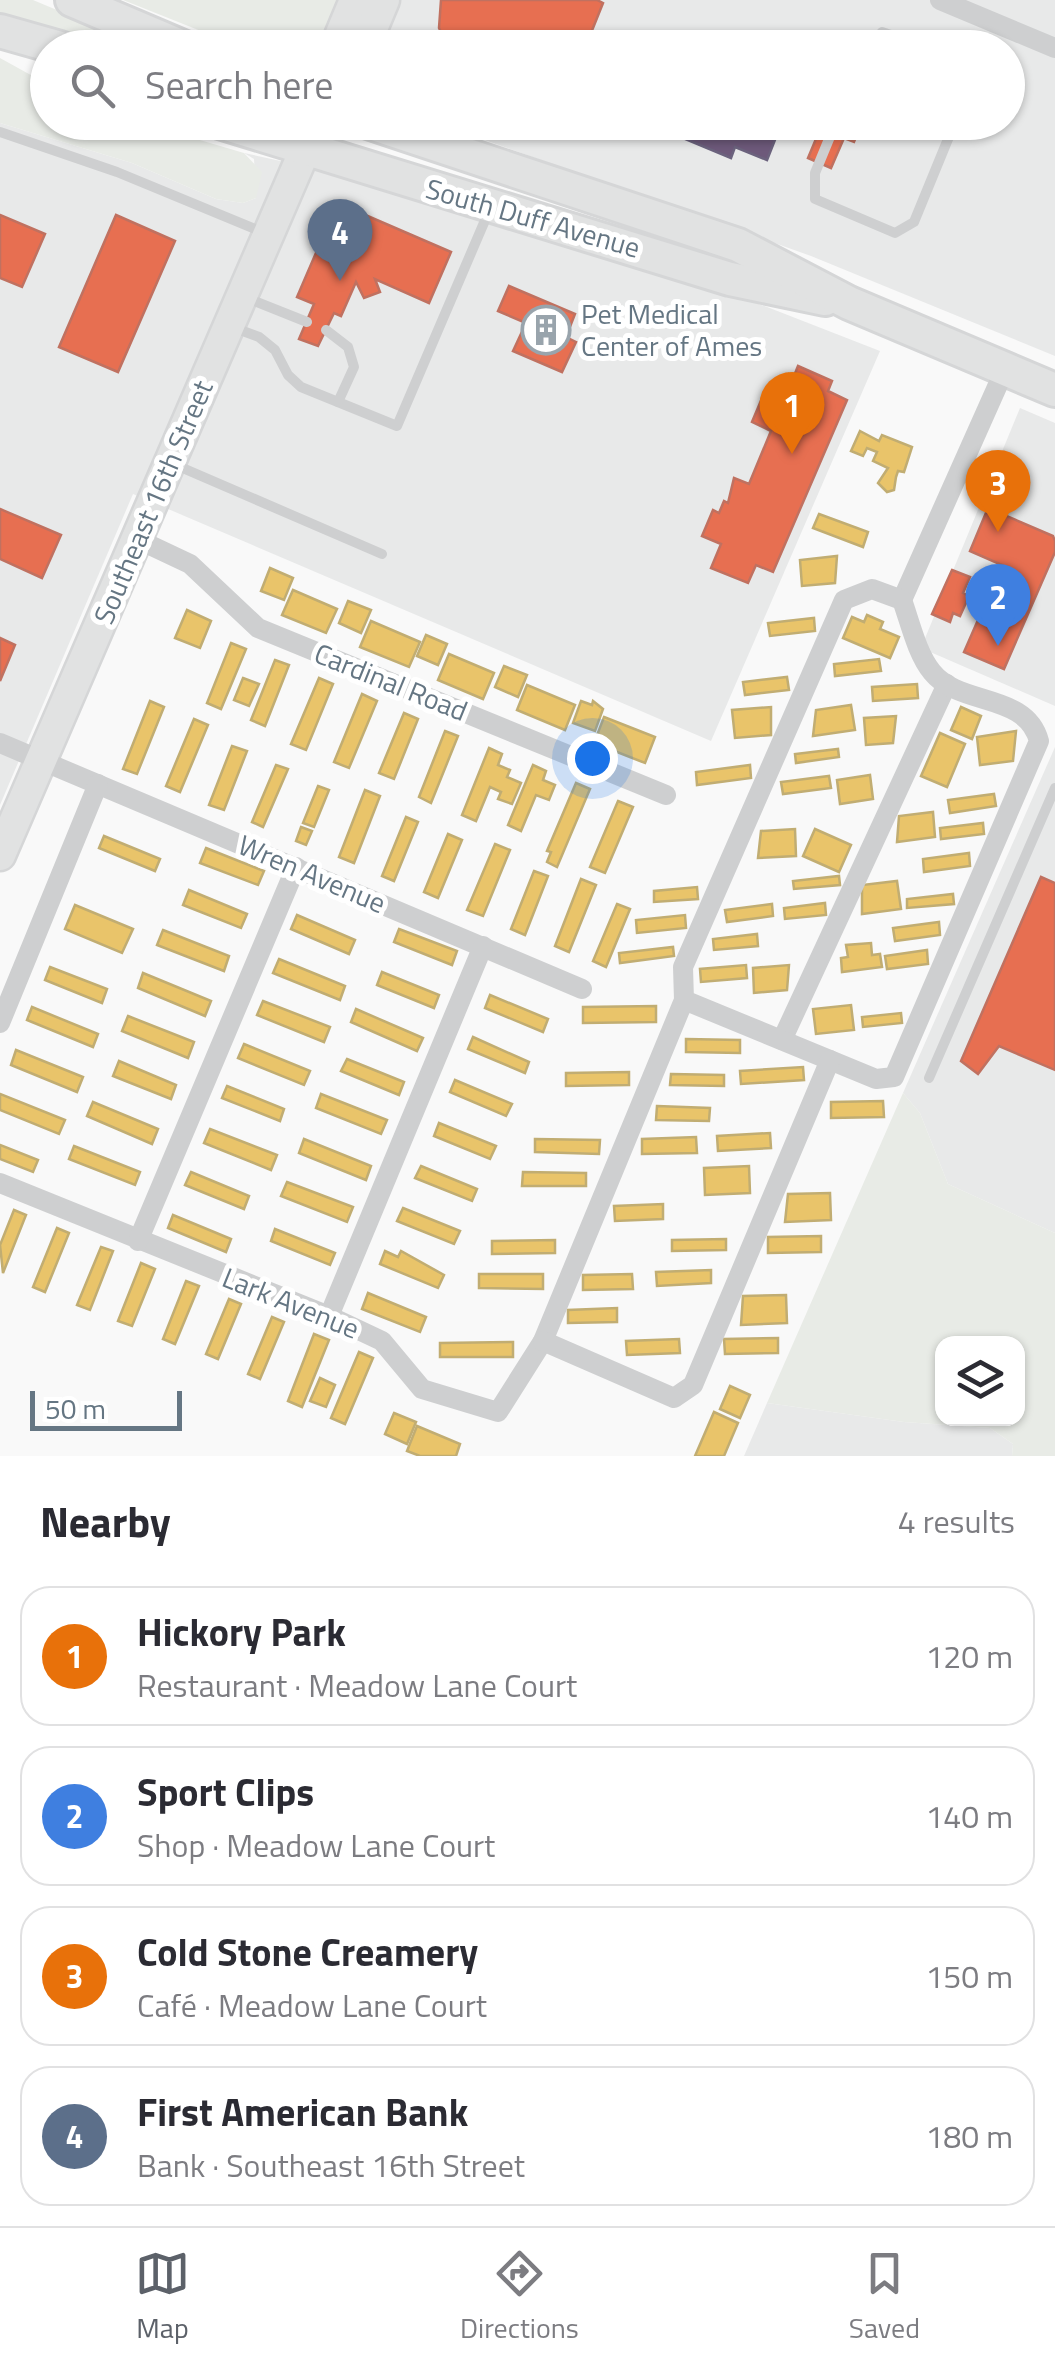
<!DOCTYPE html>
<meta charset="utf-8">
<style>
body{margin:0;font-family:"Titillium Web",sans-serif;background:#f7f7f7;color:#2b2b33}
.controls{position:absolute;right:30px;bottom:30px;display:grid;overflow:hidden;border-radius:20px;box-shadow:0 2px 8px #0004}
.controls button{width:90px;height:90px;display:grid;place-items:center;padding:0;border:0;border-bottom:2px solid #e1e1e2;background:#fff;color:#2b2b33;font:50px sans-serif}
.scale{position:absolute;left:30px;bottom:25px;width:152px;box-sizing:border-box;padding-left:10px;border:5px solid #657683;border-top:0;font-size:28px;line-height:35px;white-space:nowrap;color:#657683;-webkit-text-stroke:8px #fff;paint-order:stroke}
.you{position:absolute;left:592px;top:758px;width:35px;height:35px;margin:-25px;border:8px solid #fff;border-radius:50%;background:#1a73e8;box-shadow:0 0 0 15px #1a73e833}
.badge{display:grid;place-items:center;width:65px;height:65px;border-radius:50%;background:#5c6169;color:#fff;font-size:32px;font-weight:700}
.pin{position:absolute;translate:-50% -82px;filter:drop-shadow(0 2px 5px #0008)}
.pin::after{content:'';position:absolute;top:52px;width:35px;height:30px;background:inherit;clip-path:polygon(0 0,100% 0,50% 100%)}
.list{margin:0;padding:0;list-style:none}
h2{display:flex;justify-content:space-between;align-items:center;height:130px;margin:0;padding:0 40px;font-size:42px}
h2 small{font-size:32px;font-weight:400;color:#7c7c81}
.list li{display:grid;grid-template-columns:65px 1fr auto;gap:30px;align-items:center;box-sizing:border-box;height:140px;margin:0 20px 20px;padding:0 20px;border:2px solid #e1e1e2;border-radius:30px}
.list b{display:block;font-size:38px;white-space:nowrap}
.list p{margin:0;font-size:32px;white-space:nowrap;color:#7c7c81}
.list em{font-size:32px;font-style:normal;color:#7c7c81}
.icon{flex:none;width:55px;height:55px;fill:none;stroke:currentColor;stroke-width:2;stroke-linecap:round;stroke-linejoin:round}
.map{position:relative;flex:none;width:1055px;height:1456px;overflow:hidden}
.search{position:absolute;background:#fff;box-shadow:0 2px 8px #0004;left:30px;right:30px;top:30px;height:110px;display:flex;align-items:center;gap:25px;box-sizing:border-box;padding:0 35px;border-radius:55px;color:#7c7c81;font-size:38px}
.sheet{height:770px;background:#fff}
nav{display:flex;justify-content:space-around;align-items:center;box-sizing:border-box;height:140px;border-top:2px solid #e1e1e2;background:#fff;font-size:28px;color:#7c7c81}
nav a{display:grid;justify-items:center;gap:5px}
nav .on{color:#5c6169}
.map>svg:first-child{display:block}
.built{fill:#e8e9e9}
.green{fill:#e8ebe6;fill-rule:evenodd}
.homes{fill:#e9c46a;stroke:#c1ad72;stroke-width:2.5}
.shops{fill:#e76f51;stroke:#c07160;stroke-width:2.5}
.offices{fill:#6d597a;stroke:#6b627d;stroke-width:2.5}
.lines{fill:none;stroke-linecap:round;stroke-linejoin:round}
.secondary-casing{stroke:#d5d6d7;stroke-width:35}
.primary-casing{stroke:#d5d6d7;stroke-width:38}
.lane{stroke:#cecfd0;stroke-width:10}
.street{stroke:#cecfd0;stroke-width:20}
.secondary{stroke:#e1e2e2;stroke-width:30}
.primary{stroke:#e1e2e2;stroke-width:32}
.labels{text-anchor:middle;stroke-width:10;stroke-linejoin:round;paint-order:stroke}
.street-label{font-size:28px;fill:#657683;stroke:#fff}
.poi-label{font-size:28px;fill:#657683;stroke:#fff;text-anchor:start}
</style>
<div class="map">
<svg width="1055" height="1456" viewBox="0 0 1055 1456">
<rect width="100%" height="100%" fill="#f9f9f9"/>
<g class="built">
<path d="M399,0H1055V356L811,256L437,123L1008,122V48H379Z"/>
<path d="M0,123L132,163L216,199L243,203L256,198L254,159L244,153L355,177L718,288L880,351L711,741L133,494L0,805Z"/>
<path d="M1020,408L1055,423V706L921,648Z"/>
<path d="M1055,747V1233L948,1184L920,1113L903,1093Z"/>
<path d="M767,1403L904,1422L990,1428L1013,1444L1012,1456H744Z"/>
</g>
<g class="green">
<path d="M0,0H33L145,47H88L0,20Z"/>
<path d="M123,0H339L317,47H241Z"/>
<path d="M0,58L47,84L48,122L142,123L244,153L262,172L256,198L243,203L216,199L132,163L0,123Z"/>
<path d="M903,1093L920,1113L948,1184L1055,1233V1456H1012L1013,1444L990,1428L904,1422L767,1403ZM942,1344H1018V1418H942Z"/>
</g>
<g class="homes">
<path d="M860,431L879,441L882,435L912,447L904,472L898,471L896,477L894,490L887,492L878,483L888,468L873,461L877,452L867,448L863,456L851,451Z"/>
<path d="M819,514L868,532L863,547L813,528Z"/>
<path d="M837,556L835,583L802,586L800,560Z"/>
<path d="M270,568L293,578L284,600L261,591Z"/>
<path d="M293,590L337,609L326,633L282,615Z"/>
<path d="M348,601L371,610L361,633L339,623Z"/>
<path d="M187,610L211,621L200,648L175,638Z"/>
<path d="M867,615L883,622L880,629L899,637L890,658L843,638L852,617L864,622Z"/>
<path d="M814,618L815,631L770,636L768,623Z"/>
<path d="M371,621L420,642L409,667L360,647Z"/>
<path d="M426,635L447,644L438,665L417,656Z"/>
<path d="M231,643L246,649L221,709L207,703Z"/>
<path d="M449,654L494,673L483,699L438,680Z"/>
<path d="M879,659L881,671L835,676L834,664Z"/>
<path d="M275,660L289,665L265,726L251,720Z"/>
<path d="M504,666L527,675L518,697L495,687Z"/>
<path d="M787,677L789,690L745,695L743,682Z"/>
<path d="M243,678L259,684L249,706L234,700Z"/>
<path d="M319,678L333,684L306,750L291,744Z"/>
<path d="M917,684L918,698L873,701L872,687Z"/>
<path d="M527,685L575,705L565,730L517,710Z"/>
<path d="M362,694L377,701L349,768L334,762Z"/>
<path d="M150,701L164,707L137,774L123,769Z"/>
<path d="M581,701L592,705L593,701L603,709L595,731L573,723Z"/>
<path d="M851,705L855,730L813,736L816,710Z"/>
<path d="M771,707V735L735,738L732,710Z"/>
<path d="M961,707L981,716L972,739L951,730Z"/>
<path d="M404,713L418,719L394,779L379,773Z"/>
<path d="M896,716L893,743L866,745L864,718Z"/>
<path d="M604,717L655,737L645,763L594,743Z"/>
<path d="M194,719L208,725L180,792L166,786Z"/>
<path d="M445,731L458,736L431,803L419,797Z"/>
<path d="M1016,731L1013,761L980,765L977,737Z"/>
<path d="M940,733L965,744L947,787L921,776Z"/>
<path d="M232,746L247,751L224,810L209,805Z"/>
<path d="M489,748L502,754L498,765L510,770L507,777L521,783L512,804L498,799L501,792L490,787L476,821L462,815Z"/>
<path d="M838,749L839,757L796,763L795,754Z"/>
<path d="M276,765L288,769L263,827L252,822Z"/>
<path d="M533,765L546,771L543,780L555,785L549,800L536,795L521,831L508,825Z"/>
<path d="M750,765L751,778L697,785L696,772Z"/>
<path d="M870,775L873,799L840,804L837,780Z"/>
<path d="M829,776L831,788L783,794L781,782Z"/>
<path d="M576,783L590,789L557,867L547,862L551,852L547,851Z"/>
<path d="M318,786L329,790L314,827L303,823Z"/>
<path d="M365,790L380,796L354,863L339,857Z"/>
<path d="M994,794L996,806L950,813L948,800Z"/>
<path d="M618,801L633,807L605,873L590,867Z"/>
<path d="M933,812L935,837L897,842L899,816Z"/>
<path d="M406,817L418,822L394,881L382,876Z"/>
<path d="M983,823L984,834L941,839L940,828Z"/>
<path d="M301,827L312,831L306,845L296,841Z"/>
<path d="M795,829L796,856L758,858L761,831Z"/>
<path d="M815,829L851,845L839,872L803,856Z"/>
<path d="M448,834L462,840L438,898L424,892Z"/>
<path d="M104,836L160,859L155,871L99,848Z"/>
<path d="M495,844L510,850L483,916L467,910Z"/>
<path d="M206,848L264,871L258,885L200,863Z"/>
<path d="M969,853L970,866L924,872L923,859Z"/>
<path d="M534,871L548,876L525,935L511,929Z"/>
<path d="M839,876L840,885L794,889L793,881Z"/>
<path d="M581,879L596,885L569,952L555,946Z"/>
<path d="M897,881L901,909L862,914V885Z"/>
<path d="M697,887L698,899L654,902V891Z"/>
<path d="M189,890L247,914L241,928L183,905Z"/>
<path d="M953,894L954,904L907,908V899Z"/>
<path d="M825,903L826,915L785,919L784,908Z"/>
<path d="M617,904L630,909L606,967L593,961Z"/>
<path d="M772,904L773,916L727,922L725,910Z"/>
<path d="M75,905L133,929L122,953L65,929Z"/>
<path d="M297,915L355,940L349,954L291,929Z"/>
<path d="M685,915L686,928L637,933L636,920Z"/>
<path d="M939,922L940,935L895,941L893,928Z"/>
<path d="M399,929L457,951L452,965L394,942Z"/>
<path d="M163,930L229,956L224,971L157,945Z"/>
<path d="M757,934L758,946L714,950L713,939Z"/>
<path d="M871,943L872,955L880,954L882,967L842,972L841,958L848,957L846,945Z"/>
<path d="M673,947L674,956L620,963L619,953Z"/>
<path d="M927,950L928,964L887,969L885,956Z"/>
<path d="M279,959L345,986L340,1000L273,973Z"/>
<path d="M746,965L747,978L701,982L700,969Z"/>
<path d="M789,965L787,990L754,993L753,968Z"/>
<path d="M50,967L107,989L102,1003L45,980Z"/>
<path d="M382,972L439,995L434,1008L377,985Z"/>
<path d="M143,973L211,1001L205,1016L138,988Z"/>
<path d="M490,995L548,1019L543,1032L485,1008Z"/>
<path d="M263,1001L330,1027L324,1042L257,1015Z"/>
<path d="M851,1005L854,1030L816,1034L813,1009Z"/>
<path d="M656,1006V1022L583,1023V1007Z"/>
<path d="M32,1007L98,1034L93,1047L27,1020Z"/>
<path d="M356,1009L423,1038L417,1051L351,1022Z"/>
<path d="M901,1013L902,1023L863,1027L862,1017Z"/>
<path d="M128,1016L194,1042L188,1058L122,1031Z"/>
<path d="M473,1037L529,1062L525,1073L468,1049Z"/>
<path d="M686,1039L740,1040V1053L686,1052Z"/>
<path d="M244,1044L310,1071L304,1085L238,1058Z"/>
<path d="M16,1050L83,1077L77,1092L11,1065Z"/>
<path d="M347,1059L404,1082L399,1095L341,1071Z"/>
<path d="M119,1061L176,1085L171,1099L113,1076Z"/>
<path d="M803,1067L804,1080L741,1084L740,1071Z"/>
<path d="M629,1072V1085L566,1086V1073Z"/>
<path d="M671,1074L724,1075V1086L670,1085Z"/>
<path d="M455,1080L512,1104L506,1116L450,1092Z"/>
<path d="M227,1086L284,1109L280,1121L222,1098Z"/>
<path d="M0,1094L65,1120L59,1134L0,1110Z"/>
<path d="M321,1094L387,1120L381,1134L316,1108Z"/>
<path d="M883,1101L884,1117L831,1118V1102Z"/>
<path d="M93,1102L158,1129L152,1144L87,1116Z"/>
<path d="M657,1106L710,1108L709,1121L656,1120Z"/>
<path d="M439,1123L496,1146L490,1159L434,1136Z"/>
<path d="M210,1129L277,1155L271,1170L204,1143Z"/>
<path d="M770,1133L771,1148L718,1151L717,1136Z"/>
<path d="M696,1137L697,1153L642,1154V1139Z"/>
<path d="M304,1139L371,1166L366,1180L299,1153Z"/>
<path d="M535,1139L600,1140L599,1154L535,1152Z"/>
<path d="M0,1145L38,1160L33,1172L0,1159Z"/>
<path d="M74,1146L140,1172L135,1185L69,1159Z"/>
<path d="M421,1166L477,1189L472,1201L415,1178Z"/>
<path d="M749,1166L750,1193L705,1195L704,1168Z"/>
<path d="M191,1172L249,1196L244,1209L185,1185Z"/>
<path d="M523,1172L586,1173V1186H522Z"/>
<path d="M287,1182L353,1207L347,1222L281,1196Z"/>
<path d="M830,1193L831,1220L785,1222L788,1194Z"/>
<path d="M663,1204V1219L615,1221L614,1206Z"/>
<path d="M403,1208L460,1231L454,1244L397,1221Z"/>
<path d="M14,1210L26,1215L3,1273L0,1245Z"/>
<path d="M173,1215L231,1239L226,1252L168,1228Z"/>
<path d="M57,1228L69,1233L45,1292L33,1287Z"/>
<path d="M275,1229L335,1253L330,1265L271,1241Z"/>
<path d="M821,1236V1252L768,1253V1237Z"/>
<path d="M726,1239V1250L672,1251V1240Z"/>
<path d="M555,1240V1253L492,1254V1241Z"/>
<path d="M101,1247L113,1251L90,1310L77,1305Z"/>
<path d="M385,1251L398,1257L401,1251L444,1275L438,1288L380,1264Z"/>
<path d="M141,1263L155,1269L132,1326L118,1321Z"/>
<path d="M711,1270V1283L657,1286L656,1272Z"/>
<path d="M479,1274H543V1289L479,1288Z"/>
<path d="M632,1274L633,1289L583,1290V1275Z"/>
<path d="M186,1281L199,1286L175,1344L163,1339Z"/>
<path d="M368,1293L426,1317L420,1332L362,1309Z"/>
<path d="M786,1295L787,1323L741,1325L743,1296Z"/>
<path d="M229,1299L241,1304L218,1359L206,1354Z"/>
<path d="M617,1308V1322L568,1323V1310Z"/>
<path d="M272,1317L284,1322L260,1379L248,1374Z"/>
<path d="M314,1334L329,1340L302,1407L288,1401Z"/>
<path d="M778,1338V1353L725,1354L724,1339Z"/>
<path d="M679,1339L680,1353L627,1355L626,1341Z"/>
<path d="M513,1342V1357H440V1343Z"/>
<path d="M359,1352L373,1358L345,1424L331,1418Z"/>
<path d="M320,1378L335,1385L326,1407L310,1401Z"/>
<path d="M730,1386L750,1395L740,1418L720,1409Z"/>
<path d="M714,1412L738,1423L724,1456H695Z"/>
<path d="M394,1413L416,1422L407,1444L385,1434Z"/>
<path d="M417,1426L460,1444L456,1456H420L407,1451Z"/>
</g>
<g class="shops">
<path d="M441,0H597L603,3L585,48H520L495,42L492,48L481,43L479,47L469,43L464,48L443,36L439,28Z"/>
<path d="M823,122H862L854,142L844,138L831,168L808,158Z"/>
<path d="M363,214L451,252L429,303L375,279L380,292L364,298L356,282L341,316L334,313L318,346L299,339L314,304L297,297L325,232L333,235L340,222Z"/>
<path d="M0,215L45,234L22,287L0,278Z"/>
<path d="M116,215L175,241L118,372L59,347Z"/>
<path d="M509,286L575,314L566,337L576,342L562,372L513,351L526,323L498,311Z"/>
<path d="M798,366L832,381L828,391L847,400L773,572L756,565L748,583L711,568L721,544L702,536L713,510L719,513L724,501L728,503L734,478L749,484L771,431L752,422L765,391L779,396L789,374L794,376Z"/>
<path d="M988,508L1053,536L1055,541V552L1004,669L964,652L1002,565L970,551Z"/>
<path d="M0,509L61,535L42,578L0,559Z"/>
<path d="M952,570L970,577L963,593L969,596L960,616L953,613L950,622L932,614Z"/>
<path d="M0,638L15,645L0,681Z"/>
<path d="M1041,877L1055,883V1070L999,1046L978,1074L961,1061Z"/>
</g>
<g class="offices">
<path d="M701,37L726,48H696Z"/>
<path d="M685,122H782L767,160L735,147L731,158L683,138L689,124Z"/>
</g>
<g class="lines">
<g class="secondary-casing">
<g id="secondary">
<path d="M335,48L355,0"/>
<path d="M364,48L384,0"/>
<path d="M0,855L317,122"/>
</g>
</g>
<g class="primary-casing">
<g id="primary">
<path d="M72,0L185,48"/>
<path d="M0,31L60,48"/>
<path d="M220,122L730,279L825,299"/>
<path d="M368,122L738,245L849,303L1055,390"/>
</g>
</g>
<g class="lane">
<path d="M868,48L882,32L929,48"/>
<path d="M836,122L815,173V199L895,233L914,222L955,122"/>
<path d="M0,132L117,172L265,233"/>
<path d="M247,298L307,322"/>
<path d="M232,327L259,337L275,350L288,375L301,387L397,426L489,211"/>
<path d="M326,330L348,347L354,367L338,402"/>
<path d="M171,463L382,554"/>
<path d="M929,1078L1055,788"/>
</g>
<g class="street">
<path d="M940,0L1055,48"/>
<path d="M137,539L190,564L258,628L666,795"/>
<path d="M902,600L1005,369"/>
<path d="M0,743L582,989"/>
<path d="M0,1023L98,784"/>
<path d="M782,1040L947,684"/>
<path d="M0,1183L329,1316L382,1341L422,1389L498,1412L543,1341L684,1000L683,967L844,600L872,589L902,600C910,622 917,654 932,672C960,707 1026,692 1039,741L894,1077L876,1079L684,1000"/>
<path d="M138,1241L296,867"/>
<path d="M329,1316L483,946"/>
<path d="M543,1341L674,1398L693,1385L830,1060"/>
</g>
<use href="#secondary" class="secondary"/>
<use href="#primary" class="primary"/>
</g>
<defs>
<g id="building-ring" transform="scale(2.5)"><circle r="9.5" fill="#fff" stroke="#99a4ac" stroke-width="1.5"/><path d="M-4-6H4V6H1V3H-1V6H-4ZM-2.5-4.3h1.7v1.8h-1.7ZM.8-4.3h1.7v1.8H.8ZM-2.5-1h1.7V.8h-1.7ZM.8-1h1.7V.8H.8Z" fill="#99a4ac"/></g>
</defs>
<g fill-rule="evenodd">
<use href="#building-ring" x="546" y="330"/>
</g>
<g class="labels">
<g class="street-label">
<text transform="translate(533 218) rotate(16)" y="10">South Duff Avenue</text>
<text transform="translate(153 502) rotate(-67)" y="10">Southeast 16th Street</text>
<text transform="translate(391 682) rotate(22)" y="10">Cardinal Road</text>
<text transform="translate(312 874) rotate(23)" y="10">Wren Avenue</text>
<text transform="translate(291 1303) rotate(22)" y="10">Lark Avenue</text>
</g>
<g class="poi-label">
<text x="581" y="324">Pet Medical<tspan x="581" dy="32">Center of Ames</tspan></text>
</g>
</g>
</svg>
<div class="controls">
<button><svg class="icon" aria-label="layers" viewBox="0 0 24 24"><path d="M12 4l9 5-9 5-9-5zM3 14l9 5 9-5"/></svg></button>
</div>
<div class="scale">50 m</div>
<div class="you"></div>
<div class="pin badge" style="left:792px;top:454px;background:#e8710a">1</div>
<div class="pin badge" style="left:998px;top:646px;background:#3f7fe0">2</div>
<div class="pin badge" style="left:998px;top:532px;background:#e8710a">3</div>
<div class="pin badge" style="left:340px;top:281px;background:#5c6f8a">4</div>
<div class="search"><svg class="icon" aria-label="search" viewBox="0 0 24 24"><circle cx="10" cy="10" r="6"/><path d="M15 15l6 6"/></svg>Search here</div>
</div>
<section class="sheet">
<h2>Nearby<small>4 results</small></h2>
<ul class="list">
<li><span class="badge" style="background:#e8710a">1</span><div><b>Hickory Park</b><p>Restaurant · Meadow Lane Court</p></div><em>120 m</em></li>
<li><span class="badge" style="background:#3f7fe0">2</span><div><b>Sport Clips</b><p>Shop · Meadow Lane Court</p></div><em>140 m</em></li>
<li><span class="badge" style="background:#e8710a">3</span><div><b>Cold Stone Creamery</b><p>Café · Meadow Lane Court</p></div><em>150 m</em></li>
<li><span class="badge" style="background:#5c6f8a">4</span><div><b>First American Bank</b><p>Bank · Southeast 16th Street</p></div><em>180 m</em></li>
</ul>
</section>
<nav>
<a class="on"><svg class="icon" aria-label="map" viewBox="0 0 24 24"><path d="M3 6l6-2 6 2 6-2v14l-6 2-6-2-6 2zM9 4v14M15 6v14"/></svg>Map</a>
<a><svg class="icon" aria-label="directions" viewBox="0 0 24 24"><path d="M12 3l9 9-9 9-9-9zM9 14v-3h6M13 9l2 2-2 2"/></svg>Directions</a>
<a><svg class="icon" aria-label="saved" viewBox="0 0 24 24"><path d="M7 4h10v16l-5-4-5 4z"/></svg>Saved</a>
</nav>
